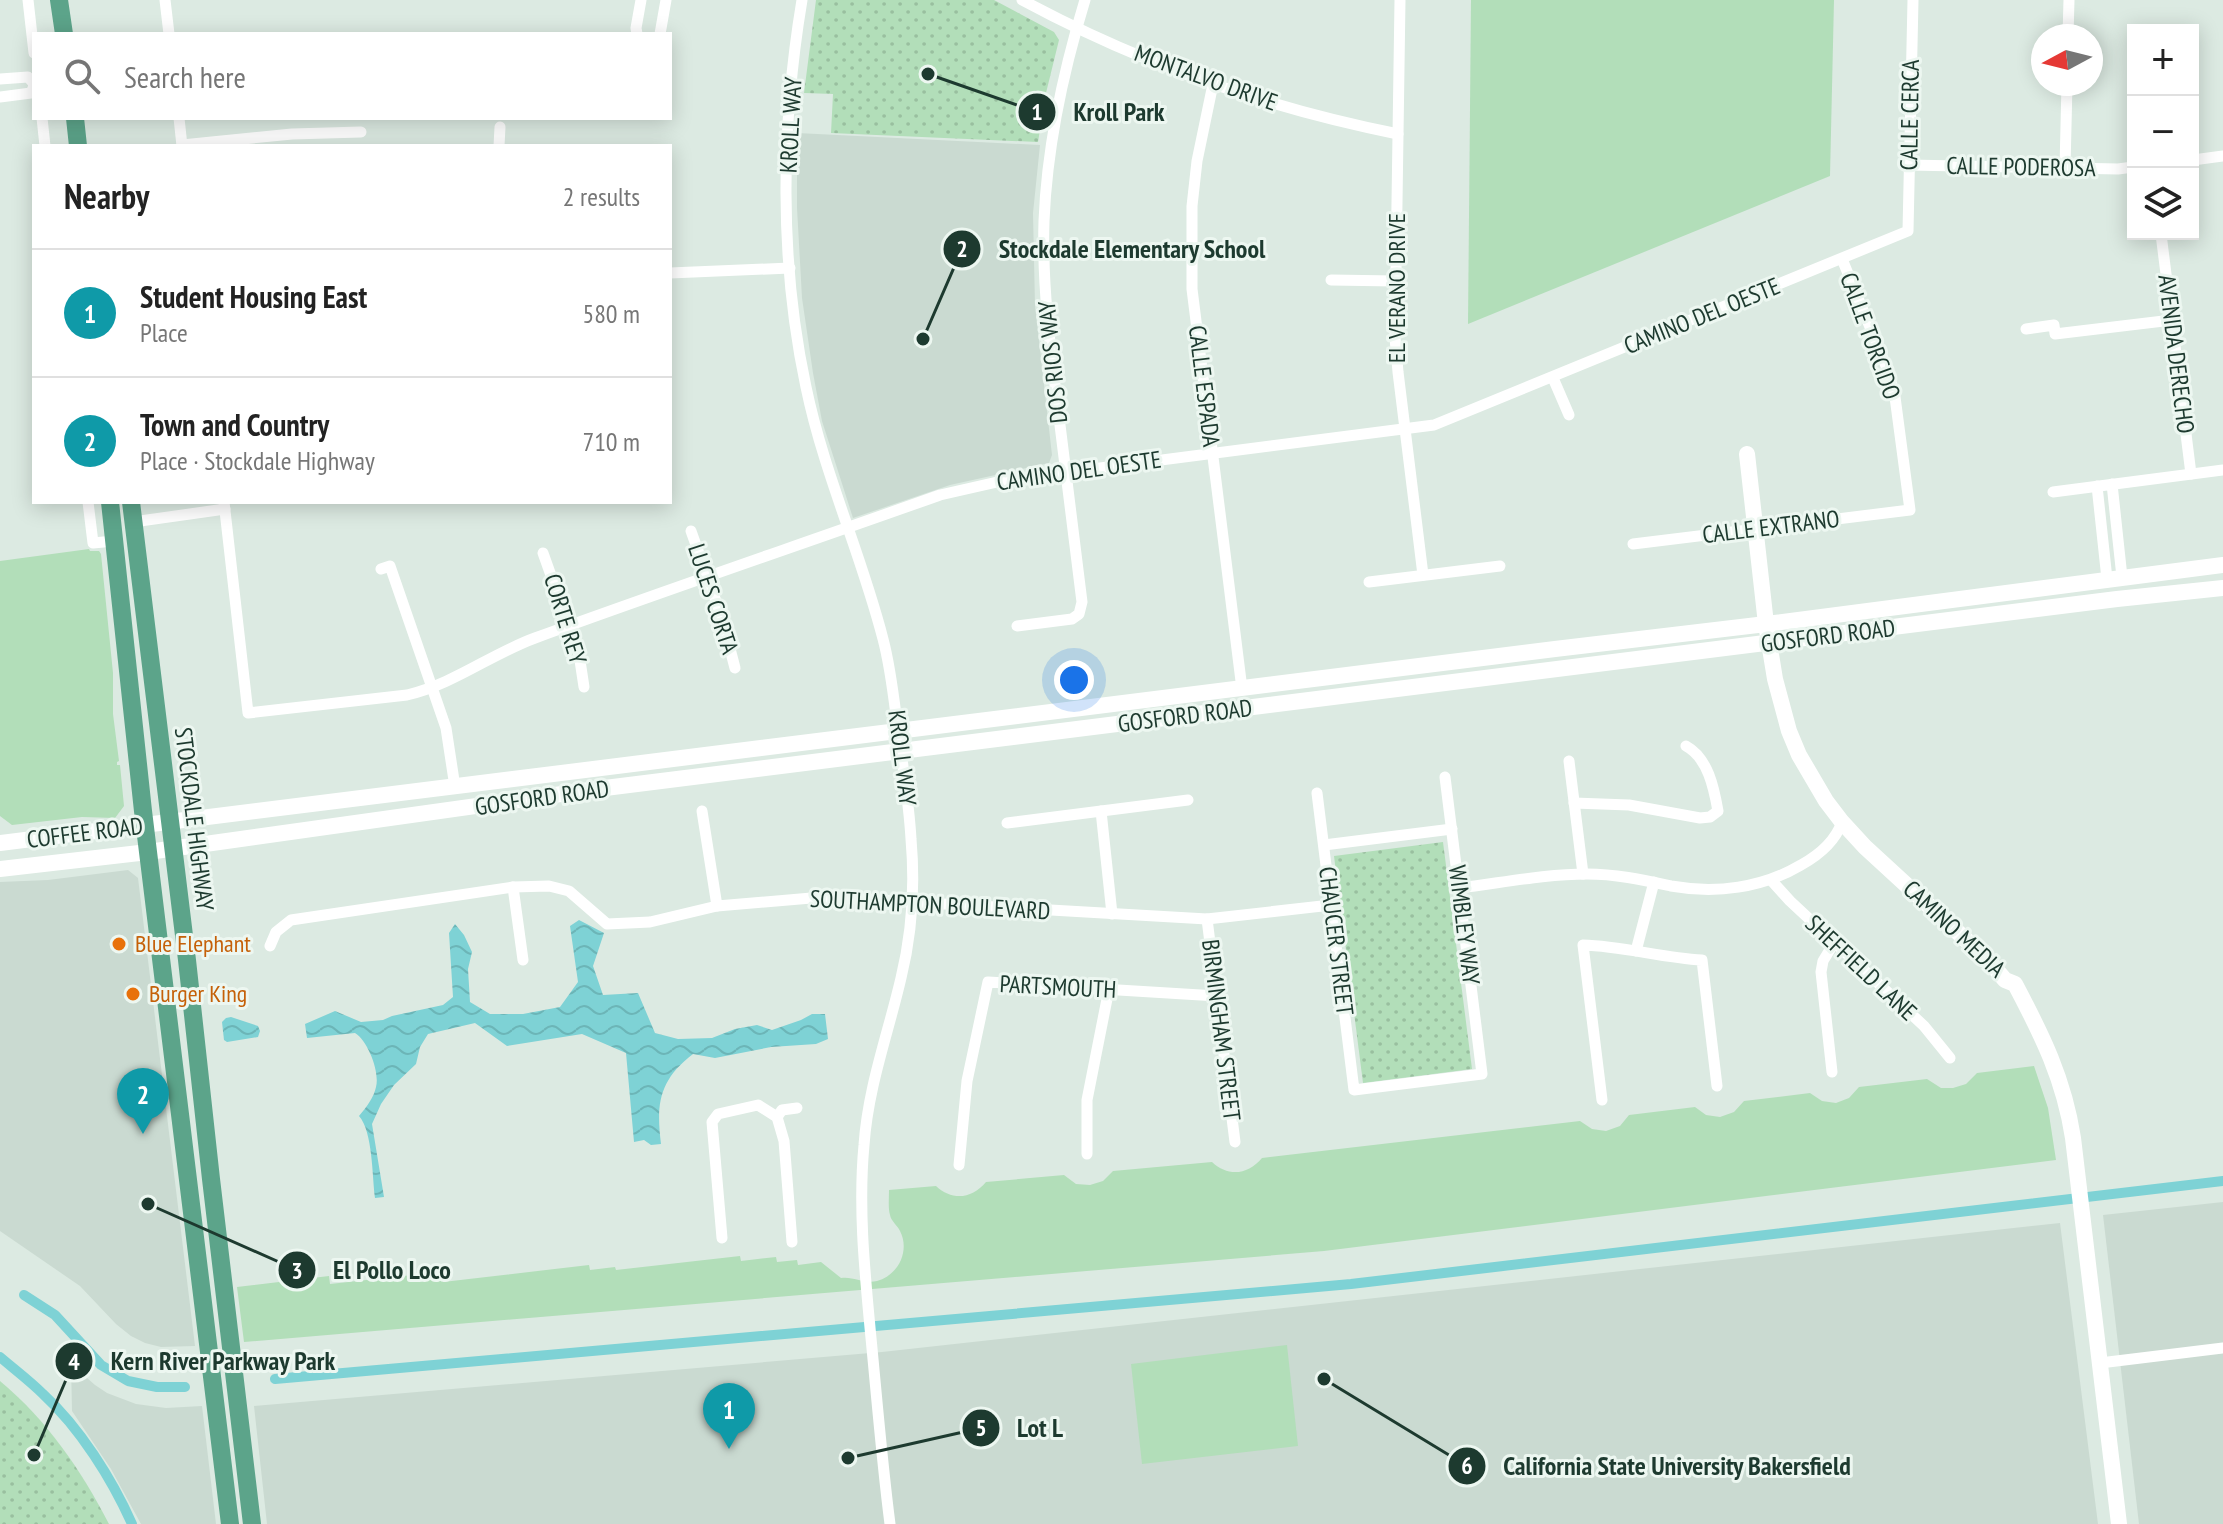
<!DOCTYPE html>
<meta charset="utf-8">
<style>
body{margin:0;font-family:"PT Sans Narrow",sans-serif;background:#f2f2f2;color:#222}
.controls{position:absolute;right:24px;top:24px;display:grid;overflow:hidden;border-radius:0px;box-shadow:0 4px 20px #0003}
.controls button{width:72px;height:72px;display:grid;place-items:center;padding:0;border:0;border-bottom:2px solid #e0e0e0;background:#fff;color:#222;font:40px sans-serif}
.compass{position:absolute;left:2031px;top:24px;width:72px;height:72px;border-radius:50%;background:#fff;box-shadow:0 4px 20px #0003;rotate:263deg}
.you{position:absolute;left:1074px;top:680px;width:28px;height:28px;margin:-20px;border:6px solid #fff;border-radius:50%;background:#1a73e8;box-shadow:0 0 0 12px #1a73e833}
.badge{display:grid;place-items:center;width:52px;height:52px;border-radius:50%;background:#0b8043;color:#fff;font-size:26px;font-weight:700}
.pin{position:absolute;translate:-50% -66px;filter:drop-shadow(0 2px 4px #0008)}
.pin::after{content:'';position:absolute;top:42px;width:28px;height:24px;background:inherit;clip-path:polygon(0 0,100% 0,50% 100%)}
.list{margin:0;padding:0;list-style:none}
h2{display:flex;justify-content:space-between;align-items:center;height:104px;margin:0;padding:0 32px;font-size:34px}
h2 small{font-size:26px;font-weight:400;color:#767676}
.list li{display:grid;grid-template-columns:52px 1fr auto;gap:24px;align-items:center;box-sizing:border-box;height:128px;padding:0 32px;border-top:2px solid #e0e0e0}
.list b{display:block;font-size:30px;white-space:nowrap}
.list p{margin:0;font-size:26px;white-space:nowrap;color:#767676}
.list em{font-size:26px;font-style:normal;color:#767676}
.icon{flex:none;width:44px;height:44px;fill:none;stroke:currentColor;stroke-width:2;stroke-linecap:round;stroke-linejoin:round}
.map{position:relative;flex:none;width:2223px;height:1524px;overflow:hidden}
.search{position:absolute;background:#fff;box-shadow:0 4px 20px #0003;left:32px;top:32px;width:640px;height:88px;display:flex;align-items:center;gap:20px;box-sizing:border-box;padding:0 28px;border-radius:0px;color:#767676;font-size:30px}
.panel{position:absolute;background:#fff;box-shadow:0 4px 20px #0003;left:32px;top:144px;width:640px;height:360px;border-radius:0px}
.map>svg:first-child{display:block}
.built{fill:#cadad1}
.grass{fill:#b2deb9}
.park{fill:url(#park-dots)}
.water{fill:url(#water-waves)}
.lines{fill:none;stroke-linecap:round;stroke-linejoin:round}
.canal{stroke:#7ed2d5;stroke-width:10}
.street{stroke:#fff;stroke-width:11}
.secondary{stroke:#fff;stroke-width:16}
.primary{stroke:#5ca48a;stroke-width:18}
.food-dot{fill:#e8710a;stroke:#edf7f1;stroke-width:3}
.labels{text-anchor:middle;stroke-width:6;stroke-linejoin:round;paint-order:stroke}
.street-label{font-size:24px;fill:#1d3a2f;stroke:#edf7f1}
.food-label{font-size:24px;fill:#c56008;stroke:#edf7f1;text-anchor:start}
.leader{fill:none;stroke:#1d3a2f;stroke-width:3}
.callout-dot{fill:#1d3a2f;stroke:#edf7f1;stroke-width:3}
.mark-label{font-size:24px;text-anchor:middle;font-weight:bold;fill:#fff}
.callout-label{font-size:26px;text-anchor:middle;font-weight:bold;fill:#1d3a2f;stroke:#edf7f1;stroke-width:6;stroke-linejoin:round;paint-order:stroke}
</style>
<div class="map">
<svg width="2223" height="1524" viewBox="0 0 2223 1524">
<defs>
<pattern id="park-dots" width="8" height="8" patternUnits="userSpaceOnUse" patternTransform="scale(2)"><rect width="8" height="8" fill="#b2deb9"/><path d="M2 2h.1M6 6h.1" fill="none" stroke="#99bf9f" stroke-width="1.8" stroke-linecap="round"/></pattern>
<pattern id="water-waves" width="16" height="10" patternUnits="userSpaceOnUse" patternTransform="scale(2)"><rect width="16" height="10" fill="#7ed2d5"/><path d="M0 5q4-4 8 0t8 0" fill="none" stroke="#6cb5b7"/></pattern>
</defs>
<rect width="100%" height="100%" fill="#dceae2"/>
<g class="built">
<path d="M797,133L1040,145L1033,213L1035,306L1052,455L1049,463L950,485L853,518L822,421L813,373L802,298L797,208Z"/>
<path d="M128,870L138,878L195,1346L161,1347L145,1343L131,1336L116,1324L80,1286L0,1231V882L48,880Z"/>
<path d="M2223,1202V1524H2139L2103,1215Z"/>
<path d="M2060,1223L2098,1524H267L254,1406L882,1352Z"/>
<path d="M71,1364L95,1385L107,1393L136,1404L166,1408L202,1406L216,1524H141L111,1469L72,1411Z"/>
</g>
<g class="grass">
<path d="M1471,0H1834L1830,176L1468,324Z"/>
<path d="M89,549L90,551H99L101,554L113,673V714L119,761L117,762V765H120L124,806L115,818L82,817L12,825L0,816V561Z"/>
<path d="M2034,1066L2048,1108L2056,1160L1324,1251L244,1342L237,1287L329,1276L330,1284L412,1275L413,1280L442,1277L443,1282L589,1265L590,1270L615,1267L616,1270L740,1256L741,1261L776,1257L777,1262L797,1260L798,1265L821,1262L841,1278C853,1276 864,1284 877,1281C899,1275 910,1250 900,1231C897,1225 891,1221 890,1215C888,1208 889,1198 889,1190L936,1186C952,1201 972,1199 986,1182L1064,1175L1076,1184L1090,1185L1103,1181L1113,1171L1212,1162C1228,1177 1248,1175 1262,1158L1580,1121L1592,1129L1606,1131L1620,1126L1629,1115L1695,1107L1706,1115L1720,1117L1734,1112L1744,1101L1810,1093L1822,1101L1836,1103L1849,1098L1859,1087L1927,1079L1941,1088H1953L1966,1084L1977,1073Z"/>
<path d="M1287,1345L1298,1446L1142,1464L1131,1364Z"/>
</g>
<g class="park">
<path d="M816,0H994L1054,32L1059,40L1046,93L1038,142L831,133L833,94L804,93Z"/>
<path d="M1443,842L1472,1069L1363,1083L1334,856Z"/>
<path d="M0,1381C47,1420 81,1470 109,1524H0Z"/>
</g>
<g class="water">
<path d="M579,920L604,933L593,966L603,995L638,993L655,1033L678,1039L712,1038L735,1029L757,1025L772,1030L801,1020L812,1014H825L828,1039L816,1044L771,1047L715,1058L693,1054C659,1080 656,1104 661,1144L651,1145L644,1140L634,1142L626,1053L582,1034L507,1046L475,1023L428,1034L420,1047L416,1064L394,1085L381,1104L372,1124L384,1197L375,1198C372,1176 373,1132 359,1116C366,1108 374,1097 376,1087C380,1072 368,1041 355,1033L307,1038L305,1024L335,1011L361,1022L383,1020L392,1016L443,1005L453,997L449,933L455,924L464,935L472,952L468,969L470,1002L490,1014H523L560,1007L578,982L570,926Z"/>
<path d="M231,1017L258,1026L260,1031L258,1037L227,1042L224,1040L222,1022L226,1018Z"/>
</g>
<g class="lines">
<g class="canal">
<path d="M24,1295L55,1315L101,1365L128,1381L157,1387H185"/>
<path d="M0,1357C14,1369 30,1381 43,1394C80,1428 112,1479 132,1524"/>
<path d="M275,1379L1351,1284L2223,1181"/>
</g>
<g class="street">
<path d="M28,0L34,53"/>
<path d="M165,0L169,34"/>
<path d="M802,0C781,126 779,261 806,387C824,474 861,553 883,639C891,669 894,700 898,731C903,767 909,803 911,839C915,885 912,933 901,978C888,1034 868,1087 864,1145C858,1209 865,1274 871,1338C877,1400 882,1462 890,1524"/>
<path d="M1022,0C1139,63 1267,108 1398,134"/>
<path d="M1400,0L1395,338L1398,372L1423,575"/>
<path d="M637,34L636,28L641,0"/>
<path d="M660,34L666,0"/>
<path d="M2068,36L2069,0"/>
<path d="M0,79L28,77L34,84"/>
<path d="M1213,84L1197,161L1192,206V289L1242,689"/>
<path d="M0,97L31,93L34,86"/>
<path d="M42,118L45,146"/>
<path d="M179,118L182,146"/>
<path d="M182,145L292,134L361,132"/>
<path d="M499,146L500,127"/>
<path d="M2193,160L2223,156"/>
<path d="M1909,165L2118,169L2133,167"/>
<path d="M2065,168L2067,84"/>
<path d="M2161,234L2191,474"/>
<path d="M670,273L790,268"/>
<path d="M1331,280L1395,281"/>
<path d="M2026,329L2054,325L2055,334L2172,320"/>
<path d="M1553,378L1569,415"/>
<path d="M2112,484L2122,577"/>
<path d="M2097,486L2107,579"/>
<path d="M2053,492L2223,470"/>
<path d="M88,502L93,543L114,541"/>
<path d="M224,502L248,713L407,695C454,684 491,654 535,638C669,589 805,543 940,495L1006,480L1434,425L1908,231L1913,0"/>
<path d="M133,522L225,509"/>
<path d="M691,531L722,618L735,668"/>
<path d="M1633,544L1910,510L1895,397L1888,371L1842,259"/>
<path d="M543,553L579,654L584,687"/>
<path d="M381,569L390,566L446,728L455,787"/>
<path d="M1369,582L1500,566"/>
<path d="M1017,626L1072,619L1079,614L1082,602C1074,538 1066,473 1058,409C1050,346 1042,284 1044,221C1047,145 1063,72 1085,0"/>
<path d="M1569,761L1583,874"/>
<path d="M1317,793L1354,1090L1482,1074L1445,777"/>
<path d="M1574,803L1629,805L1700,818L1710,817L1718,811C1714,788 1708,758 1686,746"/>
<path d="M702,811L717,906"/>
<path d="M1101,811L1112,914"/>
<path d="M1007,823L1188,800"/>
<path d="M1324,845L1452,829"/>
<path d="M1771,880L1790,901L1924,1026L1950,1058"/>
<path d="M513,887L523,960"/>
<path d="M1459,888C1501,883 1545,874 1587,874C1616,874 1643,880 1671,886C1716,894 1762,888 1801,865C1819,855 1835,842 1842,822"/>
<path d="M1207,919L1235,1142"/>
<path d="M270,946L276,932L291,920L513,887L549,886L569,891L607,924L650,922L717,906L823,897L1207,919L1331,905"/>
<path d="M1636,951L1654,882"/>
<path d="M1832,1072L1821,972L1823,961L1834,943"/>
<path d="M1602,1100L1583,945C1623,946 1662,958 1702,960L1717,1086"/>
<path d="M777,1117L782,1110L797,1108"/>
<path d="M1087,1154V1100L1109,989"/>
<path d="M959,1165L967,1081L988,982L1217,996"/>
<path d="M722,1238L712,1122L718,1114L758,1105L777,1117L784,1141L792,1242"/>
<path d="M2100,1363L2223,1348"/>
</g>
<g class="secondary">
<path d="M1747,454L1766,624L1775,679L1789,731L1799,755L1826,801L1842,822L1865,847L1988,960L2005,980L2015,984C2042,1035 2064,1079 2073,1138L2119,1524"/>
<path d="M0,843L1555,649L1766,624L2223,565"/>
<path d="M0,869L148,852L597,789L2117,599L2223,588"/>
</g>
<g class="primary">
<path d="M59,0L64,34"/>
<path d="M75,118L78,146"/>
<path d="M110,502L143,811L230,1524"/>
<path d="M131,502L187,960L211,1179L252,1524"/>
</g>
</g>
<g class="food-dot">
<circle cx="119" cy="944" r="8"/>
<circle cx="133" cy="994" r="8"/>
</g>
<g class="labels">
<g class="street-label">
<text transform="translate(1206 78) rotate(20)" y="8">MONTALVO DRIVE</text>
<text transform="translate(1910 115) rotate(-89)" y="8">CALLE CERCA</text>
<text transform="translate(791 125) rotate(-87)" y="8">KROLL WAY</text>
<text transform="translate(2021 167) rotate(1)" y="8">CALLE PODEROSA</text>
<text transform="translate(1397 288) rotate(-90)" y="8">EL VERANO DRIVE</text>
<text transform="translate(1702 316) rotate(-22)" y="8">CAMINO DEL OESTE</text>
<text transform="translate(1870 336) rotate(70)" y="8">CALLE TORCIDO</text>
<text transform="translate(2176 354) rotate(83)" y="8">AVENIDA DERECHO</text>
<text transform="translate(1053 362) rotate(-96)" y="8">DOS RIOS WAY</text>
<text transform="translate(1204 386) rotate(83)" y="8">CALLE ESPADA</text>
<text transform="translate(1079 471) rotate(-8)" y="8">CAMINO DEL OESTE</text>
<text transform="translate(1771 527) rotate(-7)" y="8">CALLE EXTRANO</text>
<text transform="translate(713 599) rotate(72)" y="8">LUCES CORTA</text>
<text transform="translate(565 619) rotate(73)" y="8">CORTE REY</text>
<text transform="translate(1828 636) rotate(-7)" y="8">GOSFORD ROAD</text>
<text transform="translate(1185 716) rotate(-7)" y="8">GOSFORD ROAD</text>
<text transform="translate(902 758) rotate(83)" y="8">KROLL WAY</text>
<text transform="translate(542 798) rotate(-8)" y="8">GOSFORD ROAD</text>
<text transform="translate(194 819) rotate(83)" y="8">STOCKDALE HIGHWAY</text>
<text transform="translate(85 833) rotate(-7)" y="8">COFFEE ROAD</text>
<text transform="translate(930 905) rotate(3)" y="8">SOUTHAMPTON BOULEVARD</text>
<text transform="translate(1464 925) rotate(83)" y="8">WIMBLEY WAY</text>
<text transform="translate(1954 929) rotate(43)" y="8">CAMINO MEDIA</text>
<text transform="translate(1336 941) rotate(83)" y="8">CHAUCER STREET</text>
<text transform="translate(1861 968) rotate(43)" y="8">SHEFFIELD LANE</text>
<text transform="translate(1058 987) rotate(3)" y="8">PARTSMOUTH</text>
<text transform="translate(1221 1030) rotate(83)" y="8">BIRMINGHAM STREET</text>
</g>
<g class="food-label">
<text x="135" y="952">Blue Elephant</text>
<text x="149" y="1002">Burger King</text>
</g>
</g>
<path class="leader" d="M928 74L1037 112M923 339L962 249M148 1204L297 1270M34 1455L74 1361M848 1458L981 1428M1324 1379L1467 1466"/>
<g class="callout-dot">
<circle cx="928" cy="74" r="8"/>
<circle cx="923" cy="339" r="8"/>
<circle cx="148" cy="1204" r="8"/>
<circle cx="34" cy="1455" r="8"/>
<circle cx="848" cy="1458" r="8"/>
<circle cx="1324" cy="1379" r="8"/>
<circle cx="1037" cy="112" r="20"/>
<circle cx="962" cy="249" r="20"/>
<circle cx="297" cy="1270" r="20"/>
<circle cx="74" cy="1361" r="20"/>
<circle cx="981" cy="1428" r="20"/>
<circle cx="1467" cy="1466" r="20"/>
</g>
<g class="mark-label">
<text x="1037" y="120">1</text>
<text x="962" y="257">2</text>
<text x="297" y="1279">3</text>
<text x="74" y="1370">4</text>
<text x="981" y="1436">5</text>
<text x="1467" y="1474">6</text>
</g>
<g class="callout-label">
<text x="1119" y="121">Kroll Park</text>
<text x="1132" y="258">Stockdale Elementary School</text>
<text x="392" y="1279">El Pollo Loco</text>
<text x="223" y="1370">Kern River Parkway Park</text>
<text x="1040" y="1437">Lot L</text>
<text x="1677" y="1475">California State University Bakersfield</text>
</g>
</svg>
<div class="controls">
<button>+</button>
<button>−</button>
<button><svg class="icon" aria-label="layers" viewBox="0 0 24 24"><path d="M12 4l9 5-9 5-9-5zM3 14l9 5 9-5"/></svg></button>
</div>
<svg class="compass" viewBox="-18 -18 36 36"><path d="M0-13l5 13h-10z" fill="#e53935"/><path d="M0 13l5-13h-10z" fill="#767676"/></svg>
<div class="you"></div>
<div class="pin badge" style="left:729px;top:1449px;background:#0f9aa8">1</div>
<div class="pin badge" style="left:143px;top:1134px;background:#0f9aa8">2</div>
<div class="search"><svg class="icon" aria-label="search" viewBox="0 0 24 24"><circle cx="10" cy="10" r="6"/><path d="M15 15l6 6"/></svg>Search here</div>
<section class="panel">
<h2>Nearby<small>2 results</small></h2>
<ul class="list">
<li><span class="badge" style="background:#0f9aa8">1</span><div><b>Student Housing East</b><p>Place</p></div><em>580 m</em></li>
<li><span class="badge" style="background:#0f9aa8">2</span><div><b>Town and Country</b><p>Place · Stockdale Highway</p></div><em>710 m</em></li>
</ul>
</section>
</div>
